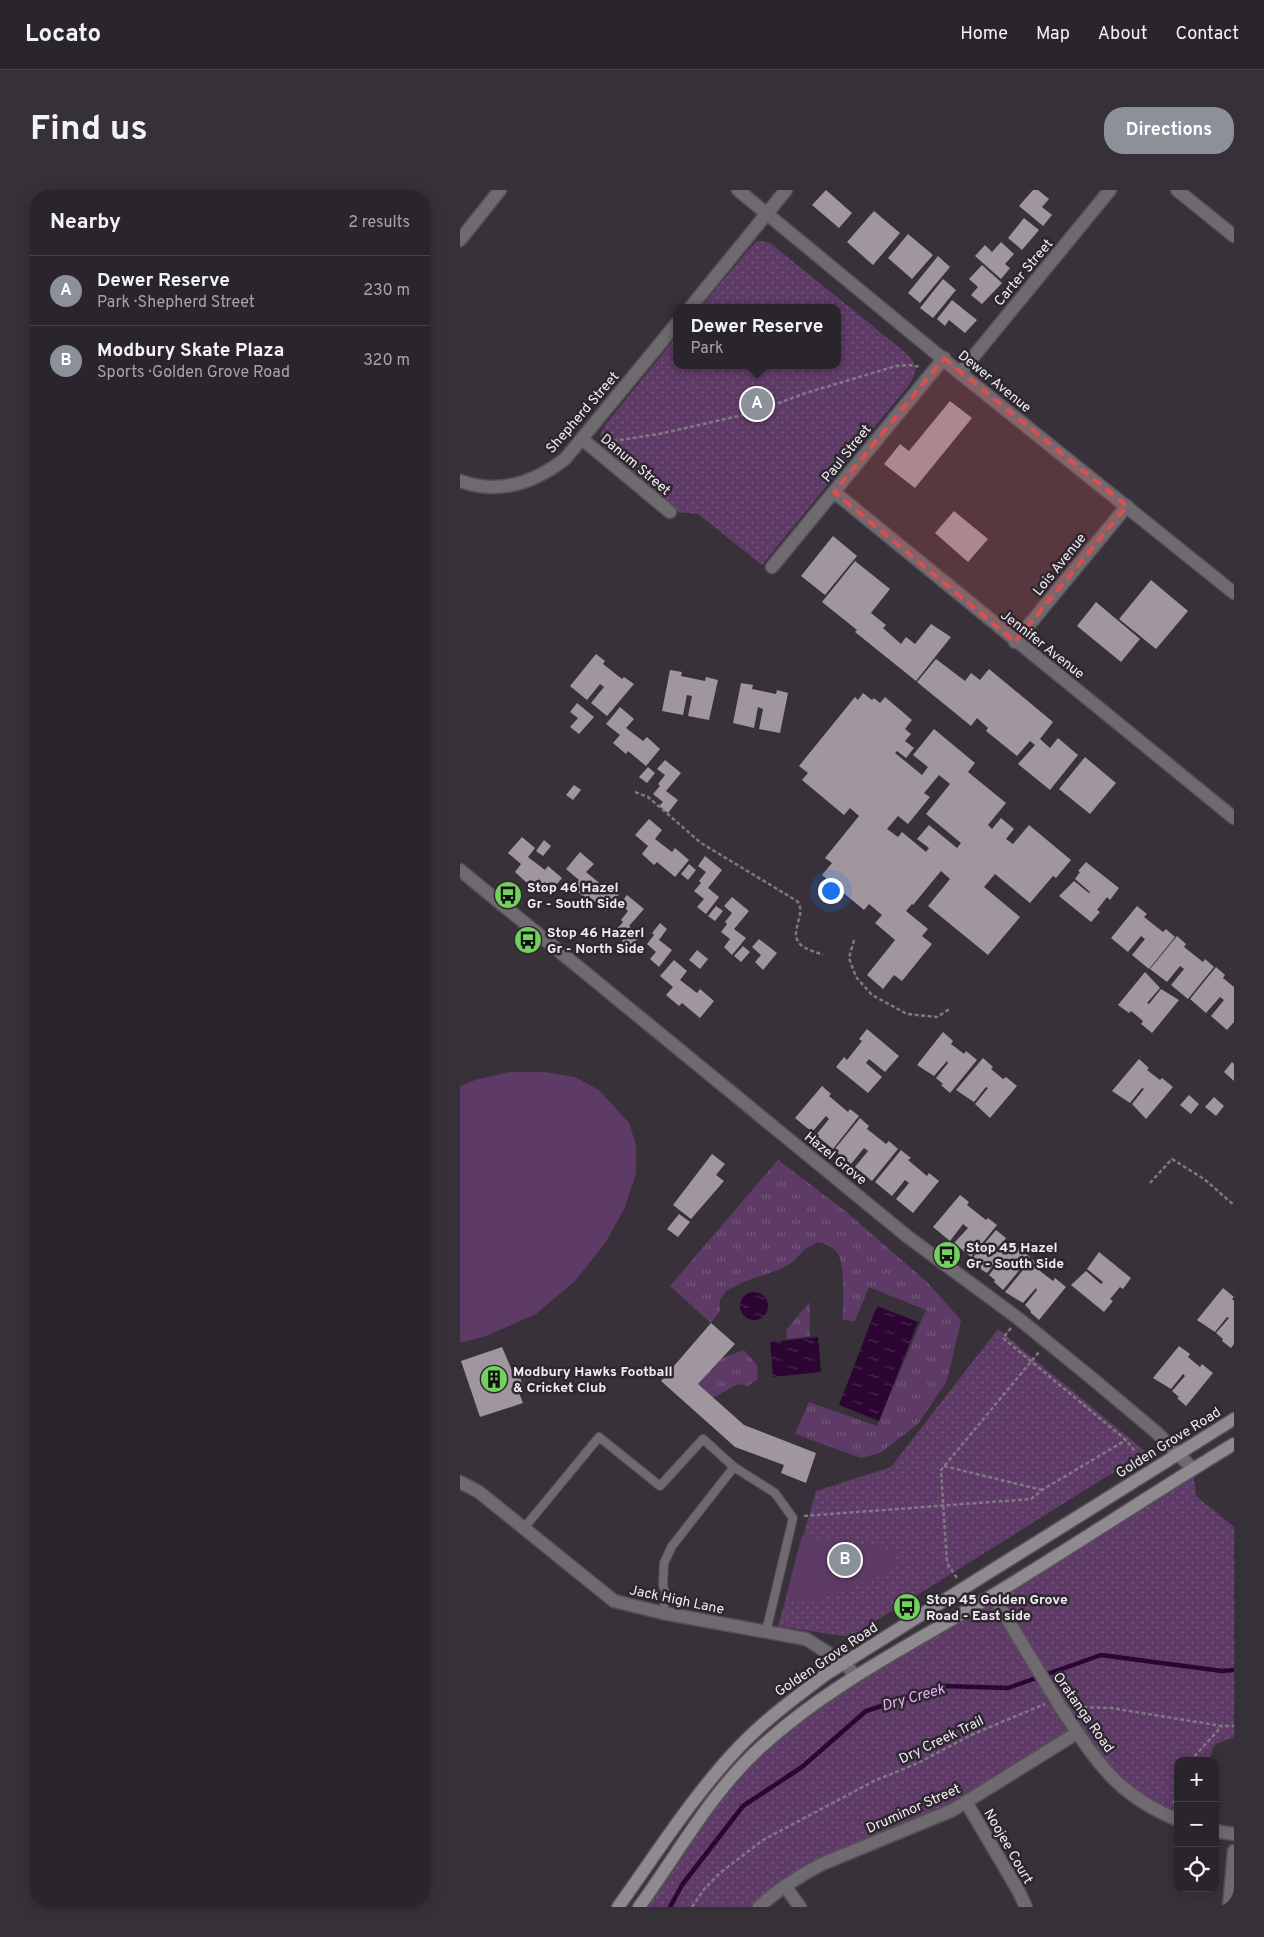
<!DOCTYPE html>
<meta charset="utf-8">
<style>
body{margin:0;font-family:Overpass,sans-serif;background:#363138;color:#f1f3f6}
.controls{position:absolute;right:15px;bottom:15px;display:grid;overflow:hidden;border-radius:10px;box-shadow:0 2px 12px #0003}
.controls button{width:45px;height:45px;display:grid;place-items:center;padding:0;border:0;border-bottom:1px solid #464248;background:#2a252c;color:#f1f3f6;font:25px sans-serif}
.you{position:absolute;left:370px;top:700px;width:18px;height:18px;margin:-12px;border:4px solid #fff;border-radius:50%;background:#1a73e8;box-shadow:0 0 0 8px #1a73e833}
.badge{display:grid;place-items:center;width:32px;height:32px;border-radius:50%;background:#8c9099;color:#fff;font-size:16px;font-weight:700}
.pin{position:absolute;translate:-50% -50%;border:2px solid #fff;box-shadow:0 1px 5px #0006}
.popup{position:absolute;left:213px;top:114px;width:168px;height:65px;box-sizing:border-box;display:grid;place-content:center;border-radius:10px;background:#2a252c;filter:drop-shadow(0 1px 4px #0005);font-size:16px;white-space:nowrap;color:#a5a5a9}
.popup b{font-size:19px;color:#f1f3f6}
.popup::after{content:'';position:absolute;left:50%;top:100%;margin-left:-10px;border:10px solid transparent;border-top-color:#2a252c}
.list{margin:0;padding:0;list-style:none}
h2{display:flex;justify-content:space-between;align-items:center;height:65px;margin:0;padding:0 20px;font-size:21px}
h2 small{font-size:16px;font-weight:400;color:#a5a5a9}
.list li{display:grid;grid-template-columns:32px 1fr auto;gap:15px;align-items:center;box-sizing:border-box;height:70px;padding:0 20px;border-top:1px solid #464248}
.list b{display:block;font-size:19px;white-space:nowrap}
.list p{margin:0;font-size:16px;white-space:nowrap;color:#a5a5a9}
.list em{font-size:16px;font-style:normal;color:#a5a5a9}
.icon{flex:none;width:28px;height:28px;fill:none;stroke:currentColor;stroke-width:2;stroke-linecap:round;stroke-linejoin:round}
.map{position:relative;flex:none;width:774px;height:1717px;overflow:hidden;border-radius:20px}
header{display:flex;align-items:center;gap:30px;box-sizing:border-box;height:70px;padding:0 25px;background:#2a252c;border-bottom:1px solid #464248}
header strong{font-size:24px}
nav{display:flex;gap:28px;margin-inline-start:auto;font-size:18px}
.intro{display:flex;align-items:center;justify-content:space-between;box-sizing:border-box;height:120px;padding:0 30px}
h1{margin:0;font-size:35px}
.button{padding:12px 22px;border-radius:20px;background:#8c9099;color:#fff;font-size:18px;font-weight:700}
main{display:flex;gap:30px;padding:0 30px}
aside{flex:1;background:#2a252c;border-radius:20px;box-shadow:0 2px 12px #0003}
.map>svg:first-child{display:block}
.grass{fill:url(#grass-tufts)}
.park{fill:url(#park-dots)}
.pitch{fill:#5e3b66}
.water{fill:url(#water-ripples)}
.lines{fill:none;stroke-linecap:round;stroke-linejoin:round}
.stream{stroke:#2c0533;stroke-width:4.5}
.building{fill:#9f96a0;fill-rule:evenodd}
.service-casing{stroke:#564f57;stroke-width:10}
.minor-casing{stroke:#564f57;stroke-width:15}
.secondary-casing{stroke:#564f57;stroke-width:15}
.path{stroke:#7e7880;stroke-width:2.5;stroke-dasharray:4 2.5;stroke-linecap:butt}
.service{stroke:#6e6a6f;stroke-width:8}
.minor{stroke:#6e6a6f;stroke-width:12}
.secondary{stroke:#8f8990;stroke-width:12}
.marked{fill:#db4f50;fill-opacity:0.2;stroke:#db4f50;stroke-width:4;stroke-dasharray:10 6;stroke-linejoin:round}
.labels{text-anchor:middle;stroke-width:5;stroke-linejoin:round;paint-order:stroke}
.street-label{font-size:14px;fill:#f1ecf2;stroke:#2e272f}
.poi-label{font-size:14px;font-weight:bold;fill:#f1ecf2;stroke:#2e272f;text-anchor:start}
.water-label{font-size:15px;font-style:italic;fill:#eaaff6;stroke:#2e272f}
</style>
<header>
<strong>Locato</strong>
<nav><a>Home</a><a>Map</a><a>About</a><a>Contact</a></nav>
</header>
<div class="intro"><h1>Find us</h1><a class="button">Directions</a></div>
<main>
<aside>
<h2>Nearby<small>2 results</small></h2>
<ul class="list">
<li><span class="badge">A</span><div><b>Dewer Reserve</b><p>Park · Shepherd Street</p></div><em>230 m</em></li>
<li><span class="badge">B</span><div><b>Modbury Skate Plaza</b><p>Sports · Golden Grove Road</p></div><em>320 m</em></li>
</ul>
</aside>
<div class="map">
<svg width="774" height="1717" viewBox="0 0 774 1717">
<defs>
<pattern id="grass-tufts" width="24" height="20" patternUnits="userSpaceOnUse" patternTransform="scale(1.25)"><rect width="24" height="20" fill="#5e3b66"/><path d="M3 7l-1-3M5 7V3M7 7l1-3M15 17l-1-3M17 17v-4M19 17l1-3" fill="none" stroke="#76587c"/></pattern>
<pattern id="park-dots" width="8" height="8" patternUnits="userSpaceOnUse" patternTransform="scale(1.25)"><rect width="8" height="8" fill="#5e3b66"/><path d="M2 2h.1M6 6h.1" fill="none" stroke="#76587c" stroke-width="1.8" stroke-linecap="round"/></pattern>
<pattern id="water-ripples" width="26" height="14" patternUnits="userSpaceOnUse" patternTransform="scale(1.25)"><rect width="26" height="14" fill="#2c0533"/><path d="M2 4q2-2 4 0t4 0M15 11q2-2 4 0t4 0" fill="none" stroke="#4b2a51"/></pattern>
</defs>
<rect width="100%" height="100%" fill="#38313a"/>
<g class="grass">
<path d="M318,970L384,1020L467,1092L501,1130L487,1191L458,1234L420,1263L401,1268L335,1244L349,1212L417,1236L466,1120L409,1097L395,1131L383,1130C382,1113 386,1078 378,1064C374,1057 366,1054 358,1052L345,1059L333,1072L318,1080L283,1092L266,1101L260,1110V1121L251,1133L210,1096Z"/>
<path d="M350,1112V1146L327,1149L326,1140Z"/>
<path d="M284,1160L297,1175L298,1189L288,1196L278,1194L253,1208L238,1194L262,1168Z"/>
</g>
<g class="park">
<path d="M302,51L310,53L446,163C458,176 458,180 449,195L302,375L238,324L217,322L150,265L141,252L140,245L146,234L217,146V175H377V118H240L290,58L296,52Z"/>
<path d="M538,1139L686,1262L390,1447L318,1436L356,1301L431,1277Z"/>
<path d="M733,1279L736,1306L774,1337V1547L754,1555L749,1571H718V1630L675,1607L617,1543L493,1620L362,1674L299,1717H179L236,1632L330,1532Z"/>
</g>
<g class="pitch">
<path d="M50,882H85L115,887L139,900L169,933L176,955V984L165,1017L146,1052L115,1091L76,1124L26,1146L0,1153V896L15,890Z"/>
<path d="M342,1345L434,1360L436,1380L351,1413L326,1407Z"/>
</g>
<g class="water">
<circle cx="294" cy="1116" r="14"/>
<path d="M417,1116L458,1132L419,1231L379,1215Z"/>
<path d="M358,1147L361,1182L313,1187L310,1152Z"/>
</g>
<g class="lines">
<path class="stream" d="M210,1717L222,1695L283,1616L342,1577L406,1521L484,1496L548,1498L641,1465L762,1481L774,1480"/>
</g>
<g class="building">
<path d="M366,0L392,23L379,38L352,15Z"/>
<path d="M573,0H578L589,9L582,17L592,25L583,36L559,16Z"/>
<path d="M414,21L440,43L413,75L387,52Z"/>
<path d="M564,28L579,40L562,60L548,48Z"/>
<path d="M448,44L473,65L452,89L428,68Z"/>
<path d="M541,52L554,64L545,74L550,78L541,89L515,66L525,55L532,62Z"/>
<path d="M478,66L490,77L460,113L448,103Z"/>
<path d="M522,75L542,93L522,114L511,105L518,97L509,89Z"/>
<path d="M483,89L496,100L473,128L460,118Z"/>
<path d="M492,110L517,130L505,143L489,130L485,136L477,129Z"/>
<path d="M490,211L512,228L455,298L424,274L440,254L449,261Z"/>
<path d="M494,321L528,349L508,372L475,343Z"/>
<path d="M373,346L397,366L365,405L341,386Z"/>
<path d="M395,371L430,399L406,429L411,423L426,435L423,438L441,454L446,447L455,454L471,434L491,447L456,491L395,442L397,440L362,412Z"/>
<path d="M691,390L728,421L696,459L659,429Z"/>
<path d="M636,412L680,449L661,472L617,436Z"/>
<path d="M136,464L145,471L143,474L162,489L164,487L174,494L147,526L131,513L144,497L140,494L127,510L110,496Z"/>
<path d="M476,469L505,491L511,483L520,490L529,479L593,532L580,549L590,558L598,548L618,565L590,600L558,574L575,555L570,551L557,566L526,541L528,538L517,528L511,536L457,492Z"/>
<path d="M210,480L222,482L221,486L245,491L246,487L258,490L249,530L228,526L232,506L227,505L223,525L202,521Z"/>
<path d="M281,493L293,495L292,499L316,504L317,500L328,503L320,543L299,539L303,519L298,517L294,538L273,533Z"/>
<path d="M403,503L412,510L414,508L420,513L425,507L452,530L445,539L451,544L445,551L454,558L446,568L437,561L435,563L462,585L468,577L453,565L474,539L515,573L508,582L546,613L528,635L532,639L541,628L554,639L546,649L553,654L569,635L611,670L596,688L593,686L570,713L535,684L524,697L560,727L528,765L468,716L490,689L481,681L453,715L452,714L446,721L468,739L462,746L472,754L442,791L434,785L423,799L407,785L435,750L415,733L422,725L409,714L404,720L362,685L372,673L365,668L399,626L390,618L384,625L342,590L348,583L339,576L395,507L398,510ZM479,585L490,594L466,624L501,653L497,658L469,635L457,649L469,658L466,662L442,642L438,647L427,639L438,626L448,634L470,607L464,603Z"/>
<path d="M117,513L134,527L119,544L110,537L118,528L110,522Z"/>
<path d="M160,517L174,529L166,538L183,551L187,547L200,559L186,576L168,561L166,564L153,553L160,545L146,534Z"/>
<path d="M625,567L656,593L630,624L599,599Z"/>
<path d="M205,570L221,583L206,601L218,610L208,623L199,616L203,612L193,604L200,596L198,594L205,585L197,579Z"/>
<path d="M188,577L195,583L187,593L179,587Z"/>
<path d="M114,595L121,600L113,610L106,605Z"/>
<path d="M189,629L202,640L195,649L212,662L215,658L229,670L215,687L197,672L194,675L182,664L188,656L175,645Z"/>
<path d="M62,647L75,658L68,667L85,680L88,676L102,688L88,705L70,690L67,693L55,682L61,674L48,663Z"/>
<path d="M84,650L91,656L83,666L76,661Z"/>
<path d="M120,662L134,674L126,682L143,696L146,692L160,703L146,721L128,706L125,708L113,698L119,690L106,679Z"/>
<path d="M245,666L262,680L248,698L259,707L246,724L237,717L244,709L234,701L241,693L239,691L246,682L238,676Z"/>
<path d="M626,672L659,698L650,710L647,707L637,720L640,722L631,732L599,706L614,691L629,703L630,702L615,689L620,682L618,681Z"/>
<path d="M229,674L236,680L228,690L221,684Z"/>
<path d="M167,705L184,719L169,736L180,746L170,758L162,751L166,747L156,740L163,732L161,730L168,721L160,714Z"/>
<path d="M272,707L289,721L274,739L286,748L272,765L264,757L270,749L261,742L267,734L265,732L272,723L264,716Z"/>
<path d="M256,716L263,721L255,731L248,726Z"/>
<path d="M677,716L687,724L684,727L703,742L706,739L715,747L689,779L672,765L685,749L681,746L668,762L651,748Z"/>
<path d="M200,733L207,739L199,750L212,760L199,777L190,769L196,762L187,754L194,745L192,743Z"/>
<path d="M717,746L726,754L724,757L743,772L745,769L754,777L728,809L711,795L724,779L720,776L707,792L690,779Z"/>
<path d="M299,749L317,763L303,780L295,772L301,765L292,757Z"/>
<path d="M283,756L290,762L281,772L274,766Z"/>
<path d="M237,760L248,769L240,779L229,770Z"/>
<path d="M214,770L227,781L220,790L237,803L240,799L254,811L240,828L222,813L219,816L206,805L213,797L200,786Z"/>
<path d="M756,777L765,785L763,788L774,797V832L767,840L751,826L764,810L760,807L746,823L730,809Z"/>
<path d="M685,782L700,798L687,813L689,814L701,799L719,810L692,843L681,834L683,831L671,821L669,823L658,815Z"/>
<path d="M407,839L439,866L425,882L409,869L406,873L422,887L408,903L376,877L384,867L387,870L402,851L399,849Z"/>
<path d="M483,842L493,851L491,854L504,864L506,861L517,870L490,903L481,895L483,894L476,888L488,873L487,871L474,886L457,875Z"/>
<path d="M523,868L533,877L531,879L543,889L546,887L557,896L530,928L515,914L528,898L526,897L514,912L496,900Z"/>
<path d="M679,869L689,878L687,880L700,890L702,888L713,897L686,929L672,914L684,899L682,898L670,913L652,901Z"/>
<path d="M772,872L774,874V891L764,882Z"/>
<path d="M362,896L371,904L369,906L388,922L390,919L399,926L373,959L356,945L369,929L366,926L352,942L335,928Z"/>
<path d="M729,905L739,914L731,924L720,915Z"/>
<path d="M754,907L764,916L756,926L745,917Z"/>
<path d="M400,928L409,936L407,939L426,954L429,951L438,959L412,991L395,977L408,961L404,958L391,974L374,960Z"/>
<path d="M441,960L451,968L448,970L467,986L469,983L479,991L453,1023L436,1009L449,993L445,990L432,1006L415,992Z"/>
<path d="M252,964L265,974L256,985L264,991L231,1029L213,1015Z"/>
<path d="M500,1005L509,1012L507,1015L526,1030L528,1028L537,1035L511,1067L494,1053L508,1038L503,1034L490,1051L473,1037Z"/>
<path d="M219,1024L230,1032L218,1047L207,1039Z"/>
<path d="M536,1040L546,1048L544,1051L557,1061L559,1058L570,1067L543,1100L534,1092L535,1090L529,1085L541,1070L539,1068L527,1083L509,1072Z"/>
<path d="M639,1062L671,1088L663,1099L660,1097L650,1109L653,1111L644,1122L611,1095L626,1081L641,1094L643,1092L627,1079Z"/>
<path d="M572,1069L582,1078L580,1081L593,1091L595,1088L606,1097L579,1130L570,1122L571,1121L565,1115L577,1100L576,1098L563,1113L545,1102Z"/>
<path d="M763,1098L774,1107L772,1109L774,1111V1154L771,1158L762,1151L763,1149L756,1143L769,1128L767,1127L755,1142L737,1130Z"/>
<path d="M251,1133L275,1154L238,1194L284,1235L356,1263L346,1293L321,1283L324,1275L275,1257L201,1191Z"/>
<path d="M719,1156L730,1164L728,1167L740,1177L742,1174L753,1183L726,1216L717,1208L719,1207L712,1201L725,1186L723,1184L711,1199L693,1188Z"/>
<path d="M42,1157L53,1183L58,1181L63,1196L57,1198L63,1213L20,1227L1,1171Z"/>
</g>
<g class="lines">
<g class="service-casing">
<g id="service">
<path d="M64,1338L139,1247L200,1296L243,1249L274,1277L315,1303L333,1328L306,1442"/>
<path d="M203,1423L206,1406L203,1395L204,1373L212,1356L274,1277"/>
</g>
</g>
<g class="minor-casing">
<g id="minor">
<path d="M278,0L500,183L774,403"/>
<path d="M717,0L774,46"/>
<path d="M0,50L40,0"/>
<path d="M230,118L326,0"/>
<path d="M500,183L650,0"/>
<path d="M122,249L210,322"/>
<path d="M0,291C39,305 74,293 105,269L217,133"/>
<path d="M374,302L774,628"/>
<path d="M312,377L484,168"/>
<path d="M555,452L667,316"/>
<path d="M0,680L448,1047L559,1129L634,1190L696,1242L733,1279"/>
<path d="M0,1292L19,1302L154,1411L203,1423L346,1449L384,1473L395,1485"/>
<path d="M533,1405C555,1442 577,1479 600,1516C617,1542 634,1570 657,1592C674,1608 696,1621 718,1630"/>
<path d="M506,1612L558,1700L566,1717"/>
<path d="M755,1641L774,1644"/>
<path d="M325,1696L340,1717"/>
<path d="M299,1717C318,1699 339,1686 362,1674L493,1620L617,1543"/>
<path d="M769,1717L774,1661"/>
</g>
</g>
<g class="secondary-casing">
<g id="secondary">
<path d="M158,1717C197,1663 234,1604 280,1556C306,1529 336,1507 365,1485L774,1229"/>
<path d="M179,1717C219,1662 252,1601 302,1556C371,1493 455,1453 533,1405C614,1356 693,1303 774,1254"/>
</g>
</g>
<g class="path">
<path d="M147,252L199,244L292,223L346,203L436,176L449,175L461,177"/>
<path d="M175,602L188,607L241,653L337,711C348,724 327,743 341,755C347,760 356,762 363,765"/>
<path d="M394,750L389,768L396,787L412,805L447,824L477,827L491,818"/>
<path d="M690,993L712,969L744,989L774,1015"/>
<path d="M551,1138L543,1148L666,1250L683,1271"/>
<path d="M484,1276L582,1300"/>
<path d="M344,1326L571,1309L582,1300L666,1250"/>
<path d="M497,1388L487,1373L481,1280L579,1162"/>
<path d="M617,1517L651,1518L762,1536H774"/>
<path d="M730,1571L762,1536"/>
<path d="M714,1613L718,1601"/>
<path d="M232,1717L245,1698L260,1683L303,1650L414,1591L458,1573L511,1545L585,1514"/>
</g>
<use href="#service" class="service"/>
<use href="#minor" class="minor"/>
<use href="#secondary" class="secondary"/>
</g>
<path class="marked" d="M484,168L667,316L555,452L374,302Z"/>
<defs>
<g id="bus-disc" transform="scale(1.4375)"><circle r="9.5" fill="#71d25e" stroke="#2e272f"/><path d="M-5-6H5V4H4V6H2V4H-2V6H-4V4H-5ZM-3.5-4V0h7V-4ZM-3.5 1.2v1.5H-2V1.2ZM2 1.2v1.5H3.5V1.2Z" fill="#111"/></g>
<g id="building-disc" transform="scale(1.4375)"><circle r="9.5" fill="#71d25e" stroke="#2e272f"/><path d="M-4-6H4V6H1V3H-1V6H-4ZM-2.5-4.3h1.7v1.8h-1.7ZM.8-4.3h1.7v1.8H.8ZM-2.5-1h1.7V.8h-1.7ZM.8-1h1.7V.8H.8Z" fill="#111"/></g>
</defs>
<g fill-rule="evenodd">
<use href="#bus-disc" x="48" y="705"/>
<use href="#bus-disc" x="68" y="750"/>
<use href="#bus-disc" x="487" y="1065"/>
<use href="#building-disc" x="34" y="1189"/>
<use href="#bus-disc" x="447" y="1417"/>
</g>
<g class="labels">
<g class="street-label">
<text transform="translate(563 82) rotate(-50)" y="5">Carter Street</text>
<text transform="translate(535 191) rotate(39)" y="5">Dewer Avenue</text>
<text transform="translate(122 222) rotate(-49)" y="5">Shepherd Street</text>
<text transform="translate(386 263) rotate(-51)" y="5">Paul Street</text>
<text transform="translate(176 274) rotate(40)" y="5">Danum Street</text>
<text transform="translate(599 374) rotate(-51)" y="5">Lois Avenue</text>
<text transform="translate(583 454) rotate(38)" y="5">Jennifer Avenue</text>
<text transform="translate(376 968) rotate(39)" y="5">Hazel Grove</text>
<text transform="translate(708 1252) rotate(-32)" y="5">Golden Grove Road</text>
<text transform="translate(217 1409) rotate(12)" y="5">Jack High Lane</text>
<text transform="translate(366 1469) rotate(-34)" y="5">Golden Grove Road</text>
<text transform="translate(624 1522) rotate(55)" y="5">Oratanga Road</text>
<text transform="translate(481 1549) rotate(-26)" y="5">Dry Creek Trail</text>
<text transform="translate(453 1618) rotate(-24)" y="5">Druminor Street</text>
<text transform="translate(549 1656) rotate(60)" y="5">Noojee Court</text>
</g>
<g class="poi-label">
<text x="67" y="702">Stop 46 Hazel<tspan x="67" dy="16">Gr - South Side</tspan></text>
<text x="87" y="747">Stop 46 Hazerl<tspan x="87" dy="16">Gr - North Side</tspan></text>
<text x="506" y="1062">Stop 45 Hazel<tspan x="506" dy="16">Gr - South Side</tspan></text>
<text x="53" y="1186">Modbury Hawks Football<tspan x="53" dy="16">&amp; Cricket Club</tspan></text>
<text x="466" y="1414">Stop 45 Golden Grove<tspan x="466" dy="16">Road - East side</tspan></text>
</g>
<g class="water-label">
<text transform="translate(453 1507) rotate(-16)" y="5">Dry Creek</text>
</g>
</g>
</svg>
<div class="controls">
<button>+</button>
<button>−</button>
<button><svg class="icon" aria-label="locate" viewBox="0 0 24 24"><circle cx="12" cy="12" r="6"/><path d="M12 2v4M12 18v4M2 12h4M18 12h4"/></svg></button>
</div>
<div class="you"></div>
<div class="pin badge" style="left:297px;top:214px">A</div>
<div class="popup"><b>Dewer Reserve</b>Park</div>
<div class="pin badge" style="left:385px;top:1370px">B</div>
</div>
</main>
